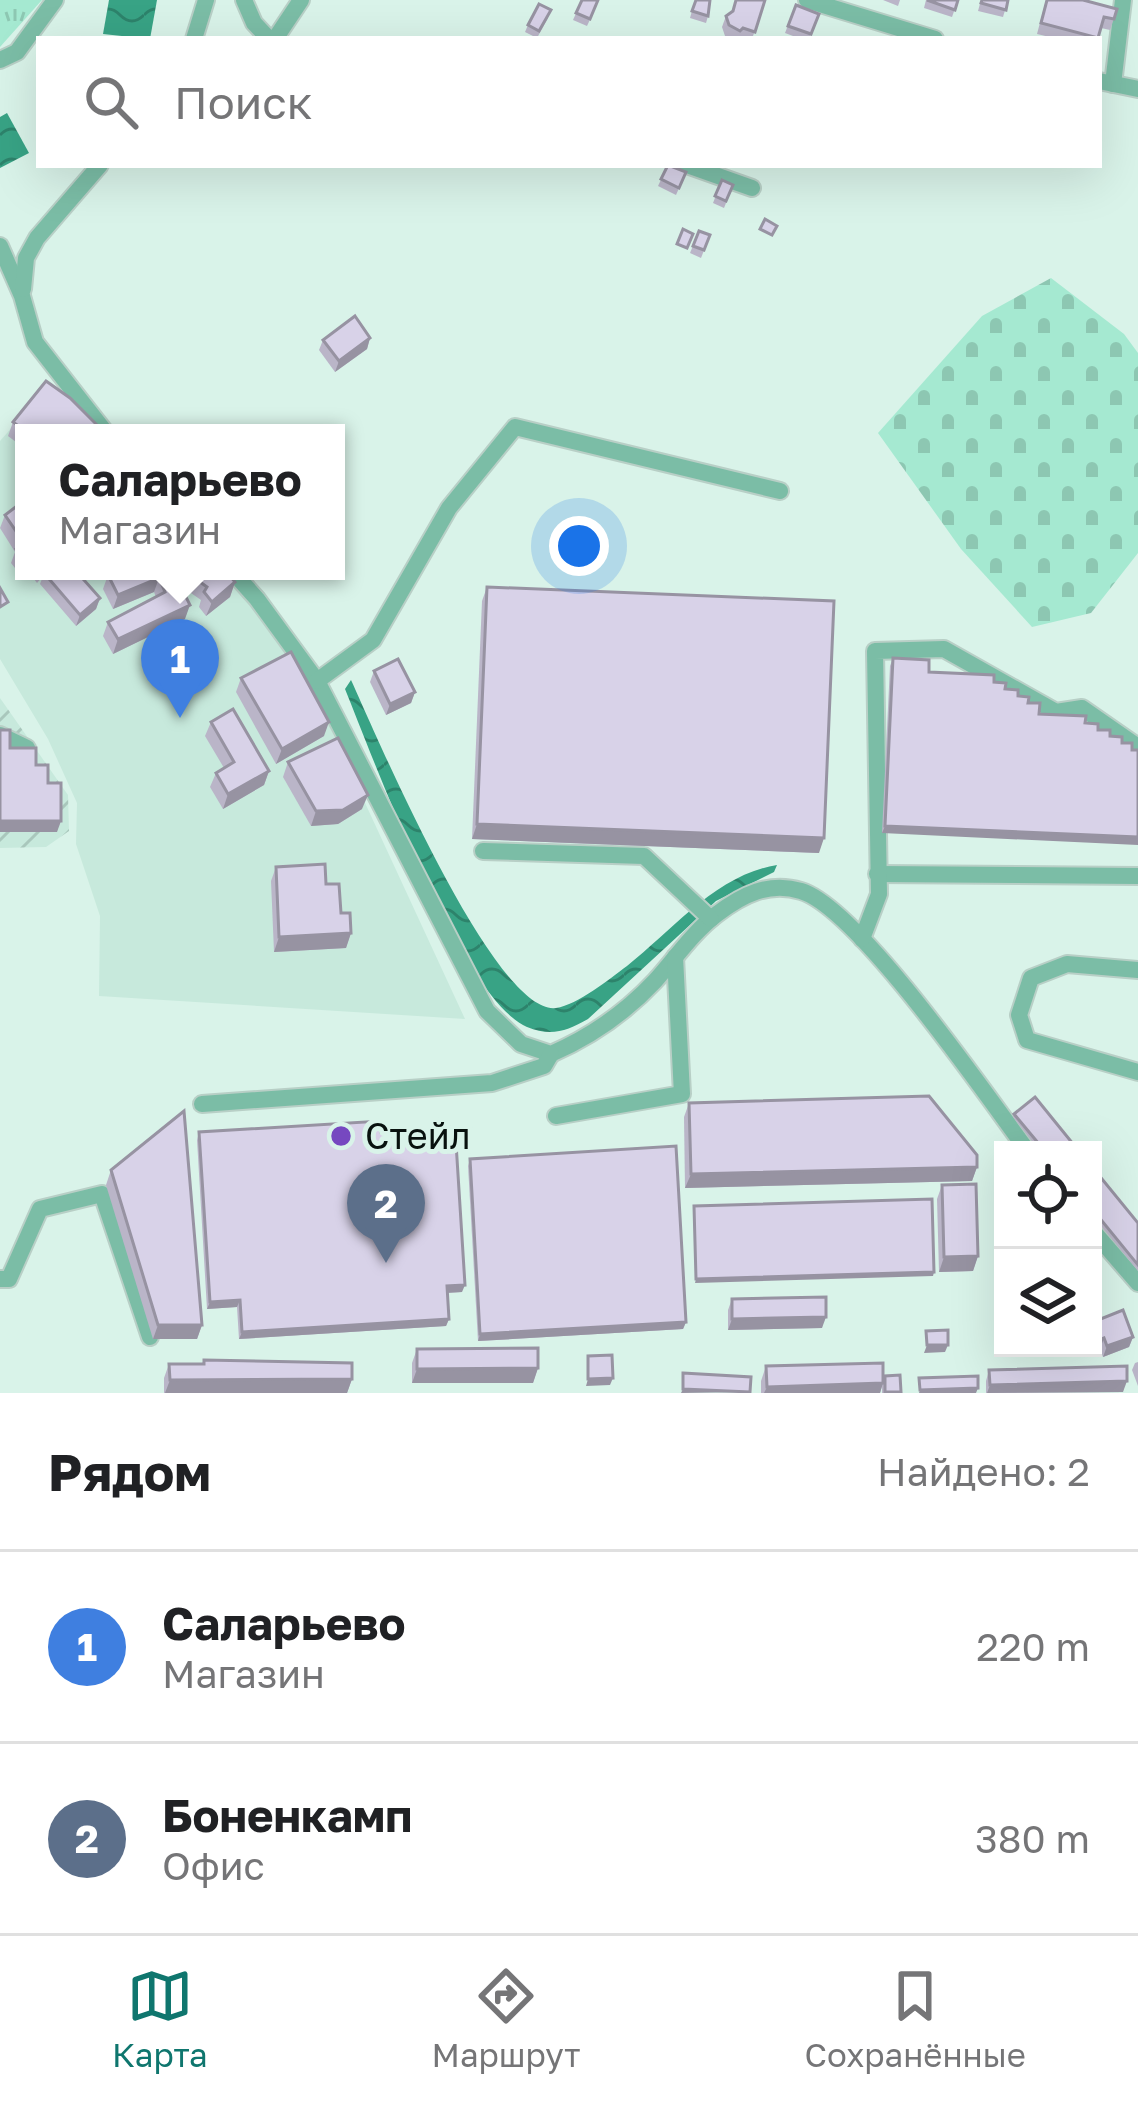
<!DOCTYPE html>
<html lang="ru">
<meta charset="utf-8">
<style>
body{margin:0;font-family:"Golos Text",sans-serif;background:#f2f2f2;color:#202124}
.controls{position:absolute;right:36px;bottom:36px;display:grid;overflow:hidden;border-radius:0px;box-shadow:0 12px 48px #0002}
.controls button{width:108px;height:108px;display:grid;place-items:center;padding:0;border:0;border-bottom:3px solid #e0e0e0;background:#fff;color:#202124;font:60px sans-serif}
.you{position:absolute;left:579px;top:546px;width:42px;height:42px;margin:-30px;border:9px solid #fff;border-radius:50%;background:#1a73e8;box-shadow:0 0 0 18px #1a73e833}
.badge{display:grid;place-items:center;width:78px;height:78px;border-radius:50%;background:#0f766e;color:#fff;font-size:39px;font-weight:700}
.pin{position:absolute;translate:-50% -99px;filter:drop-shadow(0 3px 6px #0008)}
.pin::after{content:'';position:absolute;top:63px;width:42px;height:36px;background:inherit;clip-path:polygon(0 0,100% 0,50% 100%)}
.popup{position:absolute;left:15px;top:424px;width:330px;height:156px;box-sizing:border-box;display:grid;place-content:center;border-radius:0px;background:#fff;filter:drop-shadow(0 3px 9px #0005);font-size:39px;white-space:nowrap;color:#757577}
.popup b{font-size:45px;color:#202124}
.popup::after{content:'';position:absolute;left:50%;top:100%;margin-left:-24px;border:24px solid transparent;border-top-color:#fff}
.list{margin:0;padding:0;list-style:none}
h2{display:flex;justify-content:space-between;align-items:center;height:156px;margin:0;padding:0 48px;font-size:51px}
h2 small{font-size:39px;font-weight:400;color:#757577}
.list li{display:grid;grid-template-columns:78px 1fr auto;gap:36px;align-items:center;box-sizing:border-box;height:192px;padding:0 48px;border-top:3px solid #e0e0e0}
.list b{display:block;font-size:45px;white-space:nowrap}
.list p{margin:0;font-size:39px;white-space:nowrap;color:#757577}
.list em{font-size:39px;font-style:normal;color:#757577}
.icon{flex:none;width:66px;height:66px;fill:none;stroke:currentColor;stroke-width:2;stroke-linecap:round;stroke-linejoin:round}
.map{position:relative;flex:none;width:1138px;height:1393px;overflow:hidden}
.search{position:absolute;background:#fff;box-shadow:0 12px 48px #0002;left:36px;right:36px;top:36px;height:132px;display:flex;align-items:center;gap:30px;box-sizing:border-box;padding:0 42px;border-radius:0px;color:#757577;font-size:45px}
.sheet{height:540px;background:#fff}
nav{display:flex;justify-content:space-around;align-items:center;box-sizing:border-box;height:168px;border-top:3px solid #e0e0e0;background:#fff;font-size:33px;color:#757577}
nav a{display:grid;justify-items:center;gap:6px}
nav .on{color:#0f766e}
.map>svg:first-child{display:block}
.built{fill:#c7e9dc}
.industrial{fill:url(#industrial-furrows)}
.grass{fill:url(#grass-tufts)}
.cemetery{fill:url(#cemetery-stones)}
.water{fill:url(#water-waves)}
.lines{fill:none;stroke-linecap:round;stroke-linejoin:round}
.minor-casing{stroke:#b8cfc6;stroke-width:20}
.minor{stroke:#7bbda6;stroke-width:16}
.wall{fill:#bab5c8}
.shaded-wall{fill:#9793a2}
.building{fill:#d8d2e8;stroke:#9793a2;stroke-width:3}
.poi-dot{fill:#7648c0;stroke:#d9f3e9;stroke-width:4.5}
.labels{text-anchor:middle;stroke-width:10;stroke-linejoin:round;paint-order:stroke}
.poi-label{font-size:36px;fill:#08110e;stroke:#d9f3e9;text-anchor:start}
</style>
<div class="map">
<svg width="1138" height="1393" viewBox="0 0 1138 1393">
<defs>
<pattern id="industrial-furrows" width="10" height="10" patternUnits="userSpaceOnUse" patternTransform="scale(3)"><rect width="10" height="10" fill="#c7e9dc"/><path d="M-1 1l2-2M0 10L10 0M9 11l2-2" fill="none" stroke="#a9c7bc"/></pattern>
<pattern id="grass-tufts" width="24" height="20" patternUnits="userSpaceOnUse" patternTransform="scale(3)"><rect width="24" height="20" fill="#a5e9d1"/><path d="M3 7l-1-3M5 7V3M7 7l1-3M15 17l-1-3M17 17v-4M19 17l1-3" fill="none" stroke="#8dc7b2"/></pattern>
<pattern id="cemetery-stones" width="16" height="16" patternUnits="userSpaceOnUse" patternTransform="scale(3)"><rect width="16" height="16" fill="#a5e9d1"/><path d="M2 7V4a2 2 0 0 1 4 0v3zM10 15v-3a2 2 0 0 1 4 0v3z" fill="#8dc7b2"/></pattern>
<pattern id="water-waves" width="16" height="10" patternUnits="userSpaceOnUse" patternTransform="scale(3)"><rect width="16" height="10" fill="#38a385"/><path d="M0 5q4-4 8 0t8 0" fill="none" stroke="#2d836b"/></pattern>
</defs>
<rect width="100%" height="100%" fill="#d9f3e9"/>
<path class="built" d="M50,384L93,433H24V571H221L251,603L316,697L465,1019L99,996L100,916L76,844L77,803L48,739L0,659V441Z"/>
<path class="industrial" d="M0,698L68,795L69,831L46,847L0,848Z"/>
<path class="grass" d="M0,0H42L0,47Z"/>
<path class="cemetery" d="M1051,278L1124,334L1138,353V553L1091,613L1032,627L961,549L878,433L982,316Z"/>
<g class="water">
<path d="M109,0H157L150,39L103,34Z"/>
<path d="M7,113L29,153L0,168V117Z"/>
<path d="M351,680C375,732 495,1017 556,1008C578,1005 609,979 627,966C674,929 716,875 777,865L774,872L716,901L588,1019C567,1031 551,1037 527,1027C462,999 373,758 345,689Z"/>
</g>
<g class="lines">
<g class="minor-casing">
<g id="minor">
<path d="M244,0L254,23L269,39"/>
<path d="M807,0L935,39"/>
<path d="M194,39L206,0"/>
<path d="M275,39L301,0"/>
<path d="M0,60L17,52L55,0"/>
<path d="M1099,81L1138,89"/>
<path d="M1113,84L1123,0"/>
<path d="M687,165L752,188"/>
<path d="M0,246L22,296L35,342L106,433"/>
<path d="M23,289L26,258L37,238L100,165"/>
<path d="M232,571L257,599L317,681L487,1011L521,1044L551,1054C590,1037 626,1012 655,981C675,959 693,932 717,914C742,895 769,881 801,891C858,908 986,1095 1027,1150"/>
<path d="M317,681L373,640L449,508L515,427L780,491"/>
<path d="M0,735L27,748"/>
<path d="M483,851L644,856L711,919"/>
<path d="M877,874L1138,876"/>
<path d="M862,939L879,894L875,651L944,649L1056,712L1082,708L1138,747"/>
<path d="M1138,970L1067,964L1031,978L1019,1015L1027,1040L1138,1072"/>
<path d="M202,1104L492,1083L544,1066L551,1054"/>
<path d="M556,1116L682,1094L675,957"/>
<path d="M1093,1231L1138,1283"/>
<path d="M0,1279H9L40,1209L102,1194L150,1337"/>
</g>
</g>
<use href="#minor" class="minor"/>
</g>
<g class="wall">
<path d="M582,0H599L587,26L573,20Z"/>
<path d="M695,0L708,16L706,23L690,18Z"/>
<path d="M765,0L752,39H731L725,36L722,27L726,16Z"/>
<path d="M883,0H900L898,6Z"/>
<path d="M926,0H958L952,17L924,8Z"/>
<path d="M981,0H1008L1003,17L978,11Z"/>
<path d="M1046,0H1083L1117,9L1110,30L1101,28L1098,39H1058L1037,34Z"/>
<path d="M796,5L819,14L809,39H801L785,33Z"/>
<path d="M548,18L537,38L525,32L528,25Z"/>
<path d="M668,165L686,172L676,195L658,186Z"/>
<path d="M722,180L733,185L724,208L713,203Z"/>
<path d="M699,231L710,235L701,258L690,253Z"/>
<path d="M370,338L367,349L335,372L319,350L323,340Z"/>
<path d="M13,422L87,433H24V448L8,436Z"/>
<path d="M24,510V571H64L66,574L69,571H82L78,574L100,598L96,609L76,626L40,584L43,576L37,583L31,575L23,578L11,563L15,552L0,528L5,515Z"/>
<path d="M173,571L185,619L113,654L103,636L108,622L156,597L154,592L113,609L103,589L108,575Z"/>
<path d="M176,571H226L235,582L230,597L206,616L199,607L201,600L188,591Z"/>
<path d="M487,587L819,853L472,839L482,601Z"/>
<path d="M893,658L929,672L994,682L1028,703L1039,714L1085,723L1132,750L882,833L890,666Z"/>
<path d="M374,671L415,692L411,703L386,715L370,682Z"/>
<path d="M241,678L324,736L276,764L236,692Z"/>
<path d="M211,722L269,771L264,785L223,809L210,787L216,773L224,768L205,736Z"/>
<path d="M288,762L362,809L338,824L311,826L283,777Z"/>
<path d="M276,867L326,884L351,933L346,948L274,952L271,881Z"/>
<path d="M689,1103L977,1167L972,1181L685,1188L684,1117Z"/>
<path d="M1014,1114L1078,1150H1039L1013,1117Z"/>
<path d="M199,1132L462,1292L447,1293L449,1319L446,1326L239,1339L237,1307L207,1309L197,1140Z"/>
<path d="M470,1159L686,1322L683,1329L478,1341L468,1166Z"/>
<path d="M1093,1168L1138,1223V1271L1093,1216Z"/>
<path d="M111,1170L202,1325L197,1339H153L106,1185Z"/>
<path d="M942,1185L978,1256L973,1271L939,1272L937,1199Z"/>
<path d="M732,1299L822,1328L728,1330V1310Z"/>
<path d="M1093,1322L1133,1337L1129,1347L1103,1357L1100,1349L1093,1352Z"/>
<path d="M417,1349L538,1368L533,1383H412V1363Z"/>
<path d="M204,1360L352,1379L347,1393H164V1378L169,1364H202Z"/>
<path d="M1138,1362V1386L1132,1370L1135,1363Z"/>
<path d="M766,1366L883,1380L885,1376L901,1393H882V1386L880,1393H761V1381Z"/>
<path d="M989,1370L1123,1392L986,1393V1381Z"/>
</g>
<g class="shaded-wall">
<path d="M370,338L367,349L335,372L339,361Z"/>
<path d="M159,578L154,592L113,609L118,595Z"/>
<path d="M235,582L230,597L206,616L212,602Z"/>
<path d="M100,598L96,609L76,626L80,615Z"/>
<path d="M190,605L185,619L113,654L118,639Z"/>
<path d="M415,692L411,703L386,715L390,704Z"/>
<path d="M329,722L324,736L276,764L282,749Z"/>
<path d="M269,771L264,785L223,809L228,794Z"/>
<path d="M368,795L362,809L338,824L311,826L316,811Z"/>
<path d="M0,821H61L57,832H0Z"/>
<path d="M477,824L824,838L819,853L472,839Z"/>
<path d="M885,826L1138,837V845L882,833Z"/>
<path d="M351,933L346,948L274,952L279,937Z"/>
<path d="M977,1167L972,1181L685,1188L691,1174Z"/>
<path d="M978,1256L973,1271L939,1272L944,1257Z"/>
<path d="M934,1272L933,1276L695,1283L696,1279Z"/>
<path d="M465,1285L462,1292L444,1293L447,1286Z"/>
<path d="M240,1300L237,1307L207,1309L210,1302Z"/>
<path d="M826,1317L822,1328L728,1330L732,1319Z"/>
<path d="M449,1319L446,1326L239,1339L242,1332Z"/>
<path d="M686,1322L683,1329L478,1341L480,1334Z"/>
<path d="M158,1325H202L197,1339H153Z"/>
<path d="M1133,1337L1129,1347L1103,1357L1107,1346Z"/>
<path d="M1104,1338L1100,1349L1093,1352L1096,1341Z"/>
<path d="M927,1345H948L945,1352L924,1353Z"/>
<path d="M538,1368L533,1383H412L417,1369Z"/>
<path d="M613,1378L610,1385L586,1386L588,1379Z"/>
<path d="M352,1379L347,1393H165L170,1380Z"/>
<path d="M1127,1381L1123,1392L987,1393L990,1385Z"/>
<path d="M883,1383L880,1393H764L767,1387Z"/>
<path d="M978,1388L976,1393H919L920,1390Z"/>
<path d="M683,1389L750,1392L681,1393Z"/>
</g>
<g class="building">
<path d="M582,0H598L590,19L576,13Z"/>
<path d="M696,0H710L708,16L692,11Z"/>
<path d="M736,0H765L755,32L743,28L740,31L729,25L726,16L733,11Z"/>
<path d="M927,0H958L955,10Z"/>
<path d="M982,0H1008L1006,10L981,3Z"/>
<path d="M1047,0H1083L1117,9L1114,19L1104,17L1098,38L1041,23Z"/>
<path d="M539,4L551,10L539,31L528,25Z"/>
<path d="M796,5L819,14L811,34L788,26Z"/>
<path d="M668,165L686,172L679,188L661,179Z"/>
<path d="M722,180L733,185L726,201L715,196Z"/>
<path d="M765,219L777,226L772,235L760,229Z"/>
<path d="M683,229L693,234L687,248L677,244Z"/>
<path d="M699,231L710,235L704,250L693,246Z"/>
<path d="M355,316L370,338L339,361L323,340Z"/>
<path d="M46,381L70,398L99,427L87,433H28L13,422Z"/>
<path d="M17,506L21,512L24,510V559L16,549L24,543L5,515Z"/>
<path d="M47,571H64L66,574L69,571H76L100,598L80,615L44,573Z"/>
<path d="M115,571H173L190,605L118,639L108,622L165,592L159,578L118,595L108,575Z"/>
<path d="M190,571H226L235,582L212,602L204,592L207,587L193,577Z"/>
<path d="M487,587L834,601L824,838L477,824Z"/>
<path d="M0,588L8,602L0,607Z"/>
<path d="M291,652L329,722L282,749L241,678Z"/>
<path d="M893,658L929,660V672L994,675V682L1006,683L1005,689L1018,690V696L1029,697L1028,703H1040L1039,714L1086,716L1085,723L1098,724V730H1110V736L1122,737V743H1132V750H1138V837L885,826Z"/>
<path d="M398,659L415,692L390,704L374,671Z"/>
<path d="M233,709L269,771L228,794L216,773L234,762L211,722Z"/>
<path d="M0,730H10V748H36V765H48V783H61V821H0Z"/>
<path d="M338,738L368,795L343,810L316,811L288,762Z"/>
<path d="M325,864L326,884H339L341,913H350L351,933L279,937L276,867Z"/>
<path d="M929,1096L977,1155V1167L691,1174L689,1103Z"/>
<path d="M1035,1097L1078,1150H1044L1014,1114Z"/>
<path d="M184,1111L202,1325H158L111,1170Z"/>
<path d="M381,1121V1132L455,1127L465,1285L447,1286L449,1319L242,1332L240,1300L210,1302L199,1132Z"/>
<path d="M676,1146L686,1322L480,1334L470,1159Z"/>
<path d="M1093,1168L1138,1223V1265L1093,1210Z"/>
<path d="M976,1184L978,1256L944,1257L942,1185Z"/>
<path d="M932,1199L934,1272L696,1279L694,1206Z"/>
<path d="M826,1297V1317L732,1319V1299Z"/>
<path d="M1123,1310L1133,1337L1107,1346L1104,1338L1096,1341L1093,1331V1322Z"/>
<path d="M948,1330V1345H927L926,1331Z"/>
<path d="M538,1348V1368L417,1369V1349Z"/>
<path d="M612,1355L613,1378L588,1379V1356Z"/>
<path d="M204,1360L352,1363V1379L170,1380L169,1364H204Z"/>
<path d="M883,1363V1383L767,1387L766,1366Z"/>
<path d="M1127,1366V1381L990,1385L989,1370Z"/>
<path d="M683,1373L751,1377L750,1392L683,1389Z"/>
<path d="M900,1375L901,1392H885V1376Z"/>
<path d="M978,1376V1388L920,1390L919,1378Z"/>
</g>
<circle class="poi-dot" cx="341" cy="1136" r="12"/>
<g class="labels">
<g class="poi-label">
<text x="365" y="1149">Стейл</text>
</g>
</g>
</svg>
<div class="controls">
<button><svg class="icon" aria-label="locate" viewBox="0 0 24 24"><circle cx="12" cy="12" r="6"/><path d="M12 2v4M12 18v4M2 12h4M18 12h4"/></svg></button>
<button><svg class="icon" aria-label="layers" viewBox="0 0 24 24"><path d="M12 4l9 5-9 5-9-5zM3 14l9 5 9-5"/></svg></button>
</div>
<div class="you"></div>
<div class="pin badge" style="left:180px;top:718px;background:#3f7fe0">1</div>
<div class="popup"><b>Саларьево</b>Магазин</div>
<div class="pin badge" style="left:386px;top:1263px;background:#5c6f8a">2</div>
<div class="search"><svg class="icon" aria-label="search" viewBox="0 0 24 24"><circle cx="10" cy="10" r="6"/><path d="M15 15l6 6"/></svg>Поиск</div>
</div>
<section class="sheet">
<h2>Рядом<small>Найдено: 2</small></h2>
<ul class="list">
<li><span class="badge" style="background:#3f7fe0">1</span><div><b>Саларьево</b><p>Магазин</p></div><em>220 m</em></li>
<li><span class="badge" style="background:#5c6f8a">2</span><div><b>Боненкамп</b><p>Офис</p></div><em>380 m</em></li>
</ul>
</section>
<nav>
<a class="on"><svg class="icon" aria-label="map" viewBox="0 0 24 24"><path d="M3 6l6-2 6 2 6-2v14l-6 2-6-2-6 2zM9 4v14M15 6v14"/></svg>Карта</a>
<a><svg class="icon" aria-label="directions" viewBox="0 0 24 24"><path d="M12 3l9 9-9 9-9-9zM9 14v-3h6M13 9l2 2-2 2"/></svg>Маршрут</a>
<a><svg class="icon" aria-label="saved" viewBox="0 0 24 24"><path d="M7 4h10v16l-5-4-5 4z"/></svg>Сохранённые</a>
</nav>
